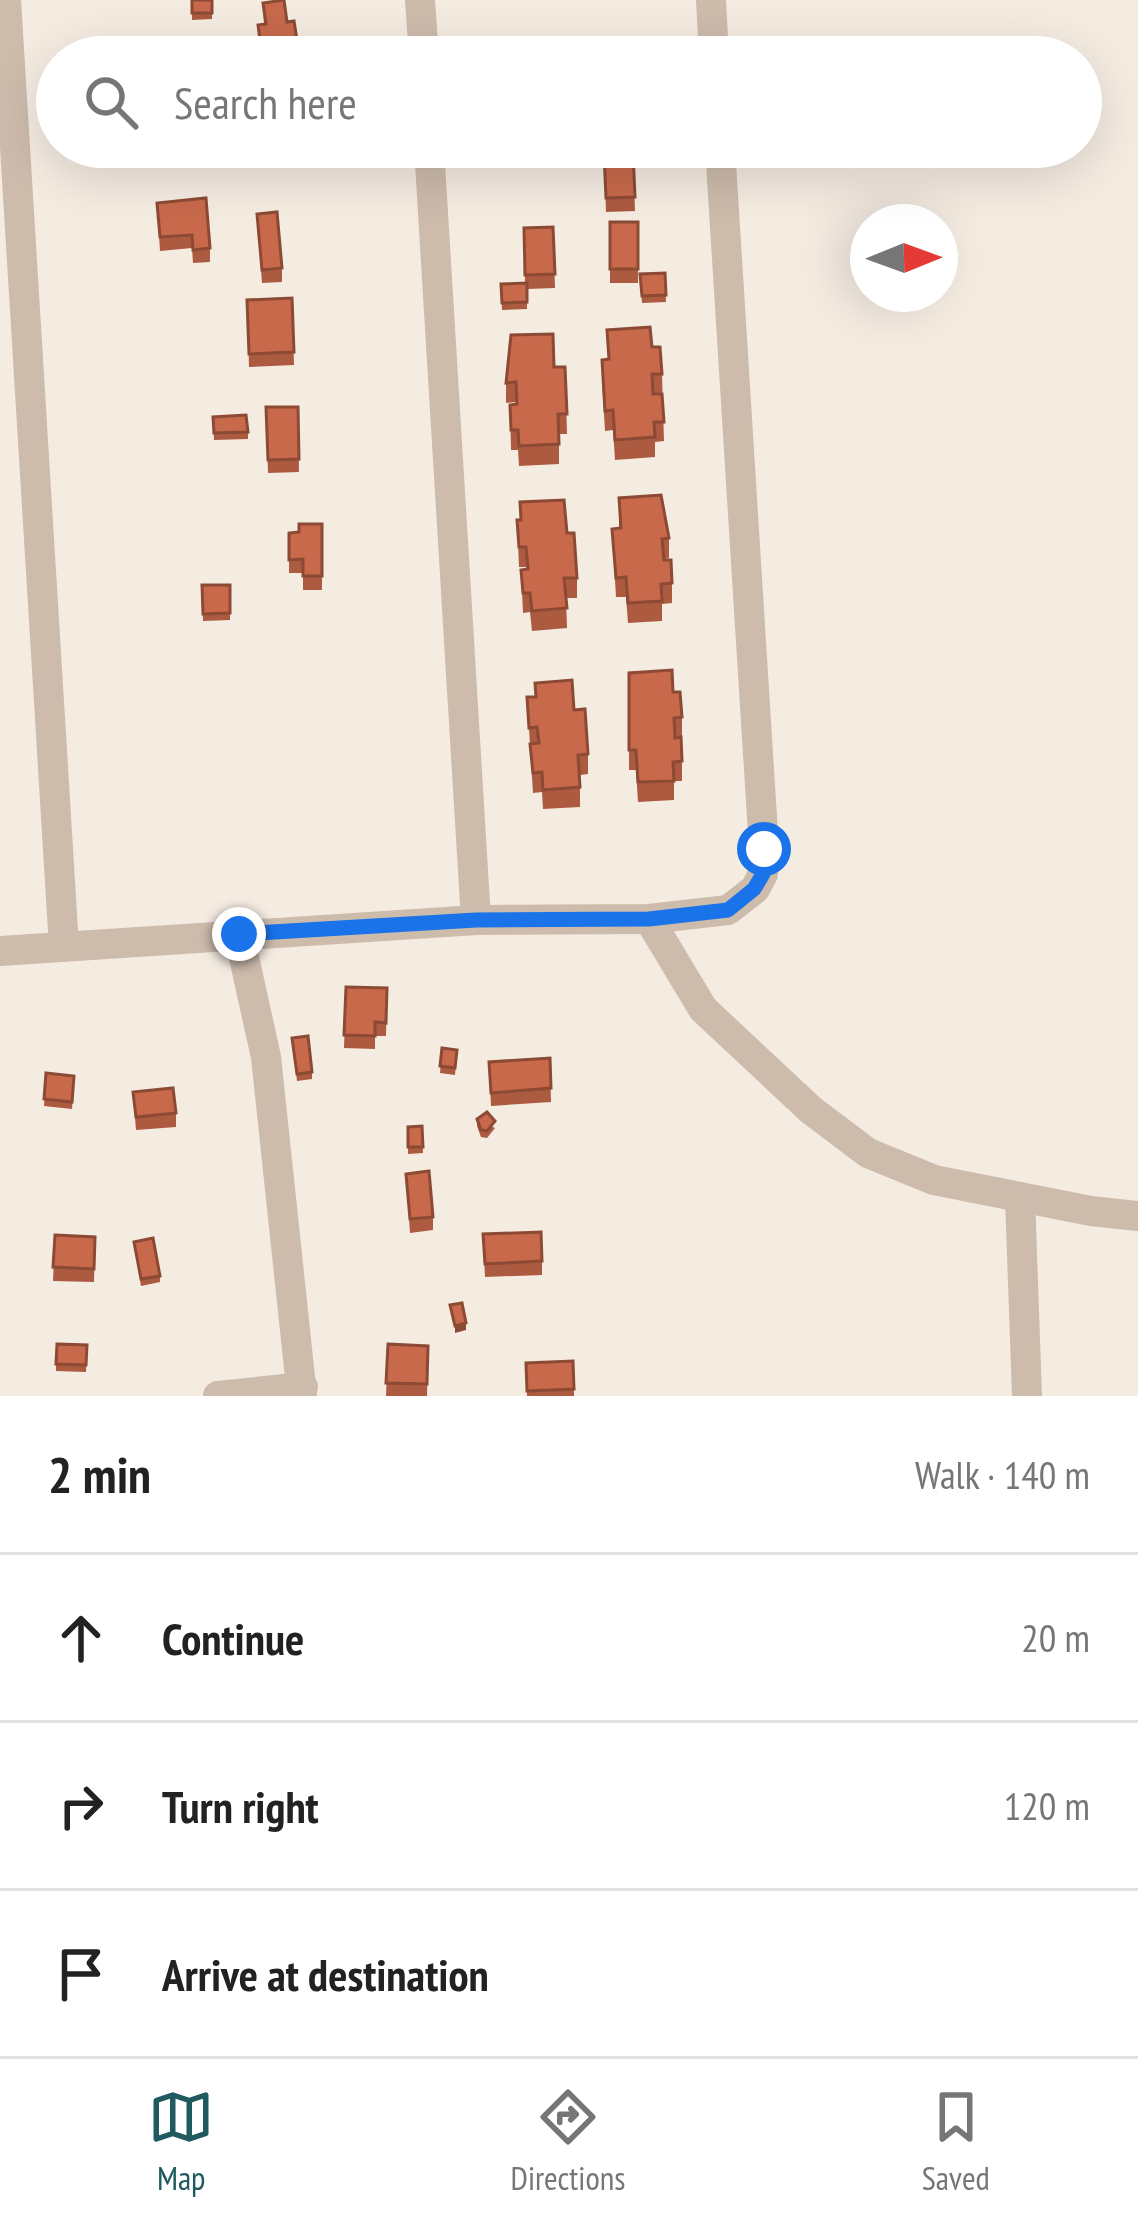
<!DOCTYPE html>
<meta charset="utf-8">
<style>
body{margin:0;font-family:"PT Sans Narrow",sans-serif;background:#f6f6f6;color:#222}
.compass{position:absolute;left:850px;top:204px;width:108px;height:108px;border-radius:50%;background:#fff;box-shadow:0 12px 48px #0002;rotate:89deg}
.stop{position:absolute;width:36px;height:36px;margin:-27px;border:9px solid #1a73e8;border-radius:50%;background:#fff}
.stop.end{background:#1a73e8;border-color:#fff;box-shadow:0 3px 12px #0008}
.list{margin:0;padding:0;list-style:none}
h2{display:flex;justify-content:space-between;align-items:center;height:156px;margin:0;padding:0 48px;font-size:51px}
h2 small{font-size:39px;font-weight:400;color:#767676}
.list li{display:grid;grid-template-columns:78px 1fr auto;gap:36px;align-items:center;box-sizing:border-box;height:168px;padding:0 48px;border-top:3px solid #e0e0e0}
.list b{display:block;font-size:45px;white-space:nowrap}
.list em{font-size:39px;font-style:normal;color:#767676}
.icon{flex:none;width:66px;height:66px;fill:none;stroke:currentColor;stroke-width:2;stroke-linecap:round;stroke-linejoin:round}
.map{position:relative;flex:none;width:1138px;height:1396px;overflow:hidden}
.search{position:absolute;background:#fff;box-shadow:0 12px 48px #0002;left:36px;right:36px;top:36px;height:132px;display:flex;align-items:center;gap:30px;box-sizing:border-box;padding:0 42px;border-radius:66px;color:#767676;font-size:45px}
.sheet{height:660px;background:#fff}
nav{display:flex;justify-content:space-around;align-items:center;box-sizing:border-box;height:168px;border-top:3px solid #e0e0e0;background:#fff;font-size:33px;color:#767676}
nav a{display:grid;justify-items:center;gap:6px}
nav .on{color:#1f5a5e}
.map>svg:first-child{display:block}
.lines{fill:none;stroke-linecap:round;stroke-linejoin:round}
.minor{stroke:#cdbbac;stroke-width:30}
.wall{fill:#ac5a40}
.shaded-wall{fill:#8c4a34}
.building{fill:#c8694b;stroke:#8c4a34;stroke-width:3}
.route{stroke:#1a73e8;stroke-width:15}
</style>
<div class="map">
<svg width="1138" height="1396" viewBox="0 0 1138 1396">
<rect width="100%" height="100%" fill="#f4ebe1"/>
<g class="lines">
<g class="minor">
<path d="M6,0L64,947"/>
<path d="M420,0L424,57"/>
<path d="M711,0L714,57"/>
<path d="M429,147L476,920"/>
<path d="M649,919L703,1009L811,1110L868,1153L934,1180L1091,1211L1138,1216"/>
<path d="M239,935L266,1057L302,1396"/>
<path d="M0,951L476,920L649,919L728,910L755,889L763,874L764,849L720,147"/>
<path d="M1020,1197L1027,1396"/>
<path d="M218,1396L303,1387"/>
</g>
</g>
<g class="wall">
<path d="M192,0H212V19L192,20Z"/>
<path d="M263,3L287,22L297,40V54L290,55V57H260L258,25H264Z"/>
<path d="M634,147H657L656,163L633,161Z"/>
<path d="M633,151L635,211L606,212L604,152Z"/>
<path d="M157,203L210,248V262L193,263L192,248L160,251Z"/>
<path d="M257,214L282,268V282L262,283Z"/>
<rect x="610" y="222" width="28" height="61"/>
<path d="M553,227L555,288L527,289V309L502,310L501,284L525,283L524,228Z"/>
<path d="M665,273L666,302L642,303L640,274Z"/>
<path d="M292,298L294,365L249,367L247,300Z"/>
<path d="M607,330L652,347L662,374L664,441L655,442V457L615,460L613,430L605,431L602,380V360L608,359Z"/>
<path d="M554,367H565L567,434H559V464L519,466L518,450H511L510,405L516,404V402L506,403V383Z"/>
<path d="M266,407H298L299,472L268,473Z"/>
<path d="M213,417L248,432V439L214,440Z"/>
<path d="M619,498L669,538V558L664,559L672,583V603L662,604V621L628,623L626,597H616L612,529L619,528Z"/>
<path d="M520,502L567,533L577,578V598H566L567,628L532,631L530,612L523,613L521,570L527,569L526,567H519L517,520H520Z"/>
<path d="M322,524V590H303V573H289V533L299,532Z"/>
<path d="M202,585H230V620L203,621Z"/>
<path d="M629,673L673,692L682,717V781H674V800L638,802L636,770H629Z"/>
<path d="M535,683L574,710L588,754V774L580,775V807L543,809L542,792L533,793L527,697H535Z"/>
<path d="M346,987L387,988L386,1036H375V1049L344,1048Z"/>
<path d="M292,1038L312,1072V1079L297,1081Z"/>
<path d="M442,1048L457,1050L455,1075L440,1073Z"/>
<path d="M550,1058L551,1102L491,1106L489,1062Z"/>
<path d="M46,1073L74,1076L72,1109L44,1106Z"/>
<path d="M133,1092L176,1113V1127L136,1130Z"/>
<path d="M477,1119L495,1128L487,1138L481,1137L477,1126Z"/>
<path d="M422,1126L423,1153L408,1154V1127Z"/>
<path d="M406,1174L433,1217V1230L410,1233Z"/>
<path d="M483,1234L542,1261V1275L485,1277Z"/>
<path d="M55,1235L95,1237L94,1282L53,1281Z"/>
<path d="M134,1242L160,1276V1282L141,1286Z"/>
<path d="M388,1344L428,1346L427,1396H386Z"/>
<path d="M87,1345L86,1372L56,1371V1364Z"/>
<path d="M573,1361L574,1396H527L526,1363Z"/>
</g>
<path class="shaded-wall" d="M466,1323V1330L455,1333V1326Z"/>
<g class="building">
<rect x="192" y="0" width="20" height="13"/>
<path d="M284,0L287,22L294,21L297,40L288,42L290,57H272L270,46L261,47L258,25L266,24L263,3Z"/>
<path d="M634,147H657L656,156L633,154Z"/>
<path d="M633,151L635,197L606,198L604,152Z"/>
<path d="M206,198L210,248L193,250L192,235L160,237L157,203Z"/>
<path d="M277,212L282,268L262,270L257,214Z"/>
<rect x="610" y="222" width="28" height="47"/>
<path d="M553,227L555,274L525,275L524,228Z"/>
<path d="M665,273L666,295L642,296L640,274Z"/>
<path d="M527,283V302L502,303L501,284Z"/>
<path d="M292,298L294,352L249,354L247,300Z"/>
<path d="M650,327L652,347H660L662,374H652L653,394H662L664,422H654L655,437L615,440L613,410L605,411L602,360L609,359L607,330Z"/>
<path d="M553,334L554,367H565L567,414H558L559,444L519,446L518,430H511L510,405L517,404L516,382L506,383L511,335Z"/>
<path d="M266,407H298L299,459L268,460Z"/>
<path d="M246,415L248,432L214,433L213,417Z"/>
<path d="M661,495L669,538L662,539L664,560H671L672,583L661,584L662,601L628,603L626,577L616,578L612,529L621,528L619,498Z"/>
<path d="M564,500L567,533H574L577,578H564L567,608L532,611L530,593H523L521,570L528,569L526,547H519L517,520H521L520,502Z"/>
<path d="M299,524H322V576H303V559L289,560V533L299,532Z"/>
<path d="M202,585H230V613L203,614Z"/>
<path d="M672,670L673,692H680L682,717L674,718L675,738L681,737L682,761L673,762L674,781L638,782L636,750H629V673Z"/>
<path d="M572,680L574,710L585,709L588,754L578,755L580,787L543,790L542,772L533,773L530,744L539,743L537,727L529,728L527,697H536L535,683Z"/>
<path d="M346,987L387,988L386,1023L375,1022V1036L344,1035Z"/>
<path d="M308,1036L312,1072L297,1074L292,1038Z"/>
<path d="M442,1048L457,1050L455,1068L440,1066Z"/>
<path d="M550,1058L551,1088L491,1093L489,1062Z"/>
<path d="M46,1073L74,1076L72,1102L44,1099Z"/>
<path d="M173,1088L176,1113L136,1117L133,1092Z"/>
<path d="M487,1112L495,1121L487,1131L481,1130L477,1119Z"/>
<path d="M422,1126L423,1147H408V1127Z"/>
<path d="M429,1171L433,1217L410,1219L406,1174Z"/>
<path d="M541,1232L542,1261L485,1264L483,1234Z"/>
<path d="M55,1235L95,1237L94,1269L53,1267Z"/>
<path d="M153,1238L160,1276L141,1279L134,1242Z"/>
<path d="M462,1303L466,1323L455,1326L450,1305Z"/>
<path d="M57,1344L87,1345L86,1365L56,1364Z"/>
<path d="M388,1344L428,1346L427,1384L386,1383Z"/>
<path d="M573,1361L574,1389L527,1391L526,1363Z"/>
</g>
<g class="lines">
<path class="route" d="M239,934L476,920L649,919L728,910L754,889L763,874L764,849"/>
</g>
</svg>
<svg class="compass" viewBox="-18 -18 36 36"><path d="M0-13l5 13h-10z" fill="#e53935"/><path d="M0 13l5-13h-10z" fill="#767676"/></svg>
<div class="stop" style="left:764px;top:849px"></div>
<div class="stop end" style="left:239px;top:934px"></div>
<div class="search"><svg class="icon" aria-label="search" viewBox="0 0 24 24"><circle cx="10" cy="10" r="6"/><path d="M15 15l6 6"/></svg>Search here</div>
</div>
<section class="sheet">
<h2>2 min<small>Walk · 140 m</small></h2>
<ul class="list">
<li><svg class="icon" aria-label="ahead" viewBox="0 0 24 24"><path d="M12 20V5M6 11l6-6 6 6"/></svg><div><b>Continue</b></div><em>20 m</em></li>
<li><svg class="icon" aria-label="right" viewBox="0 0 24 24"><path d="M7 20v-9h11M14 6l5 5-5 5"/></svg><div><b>Turn right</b></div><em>120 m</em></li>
<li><svg class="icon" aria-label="arrive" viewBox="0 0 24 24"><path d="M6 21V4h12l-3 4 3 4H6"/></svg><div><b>Arrive at destination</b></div></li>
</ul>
</section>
<nav>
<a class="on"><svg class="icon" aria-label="map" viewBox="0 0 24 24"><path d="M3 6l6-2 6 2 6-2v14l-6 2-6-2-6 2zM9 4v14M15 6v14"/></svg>Map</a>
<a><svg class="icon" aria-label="directions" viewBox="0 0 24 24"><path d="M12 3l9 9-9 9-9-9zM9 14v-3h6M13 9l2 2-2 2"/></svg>Directions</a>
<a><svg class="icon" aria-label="saved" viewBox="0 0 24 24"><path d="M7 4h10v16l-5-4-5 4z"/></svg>Saved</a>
</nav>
